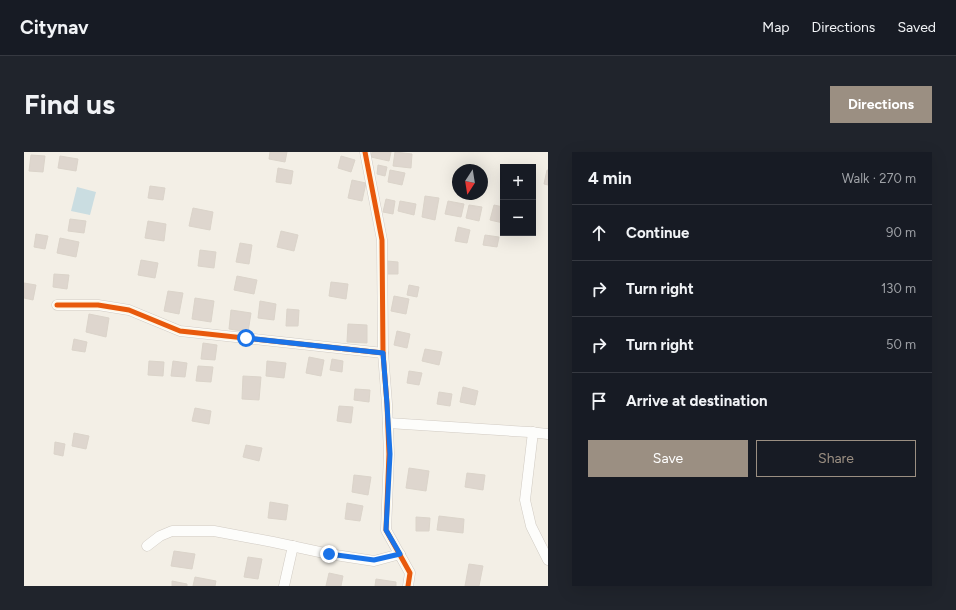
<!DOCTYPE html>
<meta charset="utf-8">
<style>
body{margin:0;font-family:Figtree,sans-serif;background:#20242c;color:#f1f3f6}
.controls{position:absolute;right:12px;top:12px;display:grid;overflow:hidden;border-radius:0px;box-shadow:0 4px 16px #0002}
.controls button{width:36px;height:36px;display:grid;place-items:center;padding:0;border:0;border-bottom:1px solid #363941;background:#171b24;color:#f1f3f6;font:20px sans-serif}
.compass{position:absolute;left:428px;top:12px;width:36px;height:36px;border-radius:50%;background:#171b24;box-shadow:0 4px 16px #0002;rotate:192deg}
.stop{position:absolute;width:12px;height:12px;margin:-9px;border:3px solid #1a73e8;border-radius:50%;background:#fff}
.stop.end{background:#1a73e8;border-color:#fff;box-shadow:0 1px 4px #0008}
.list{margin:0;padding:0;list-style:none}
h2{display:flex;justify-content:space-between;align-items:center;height:52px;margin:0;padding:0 16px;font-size:17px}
h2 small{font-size:13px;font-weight:400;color:#9ea1a6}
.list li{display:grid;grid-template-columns:26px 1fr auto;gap:12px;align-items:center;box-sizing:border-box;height:56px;padding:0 16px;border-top:1px solid #363941}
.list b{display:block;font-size:15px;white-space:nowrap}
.list em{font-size:13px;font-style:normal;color:#9ea1a6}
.actions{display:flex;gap:8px;padding:12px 16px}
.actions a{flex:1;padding:9px 0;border:1px solid #9b8f82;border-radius:0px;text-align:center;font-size:14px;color:#9b8f82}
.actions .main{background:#9b8f82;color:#fff}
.icon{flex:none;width:22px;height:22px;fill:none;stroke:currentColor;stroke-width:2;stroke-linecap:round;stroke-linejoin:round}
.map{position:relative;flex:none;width:524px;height:434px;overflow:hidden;border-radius:0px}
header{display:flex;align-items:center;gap:24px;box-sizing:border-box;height:56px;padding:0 20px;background:#171b24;border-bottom:1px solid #363941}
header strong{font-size:19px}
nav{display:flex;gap:22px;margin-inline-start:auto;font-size:14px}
.intro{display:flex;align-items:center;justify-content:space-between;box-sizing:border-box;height:96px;padding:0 24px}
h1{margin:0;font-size:28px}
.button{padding:10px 18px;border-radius:0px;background:#9b8f82;color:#fff;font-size:14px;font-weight:700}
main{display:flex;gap:24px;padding:0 24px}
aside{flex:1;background:#171b24;border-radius:0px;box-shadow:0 4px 16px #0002}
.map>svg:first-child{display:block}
.water{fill:#cadde1}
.building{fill:#ded6ce;stroke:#dbd4ca}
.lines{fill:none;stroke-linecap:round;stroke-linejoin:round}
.minor-casing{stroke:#d1cbc3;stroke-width:11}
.minor{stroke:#fdfdfb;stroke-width:10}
.cycleway-casing{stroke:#fcf6e7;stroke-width:8}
.cycleway{stroke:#e8590c;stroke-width:5}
.route{stroke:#1a73e8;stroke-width:5}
</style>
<header>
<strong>Citynav</strong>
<nav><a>Map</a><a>Directions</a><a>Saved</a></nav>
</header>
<div class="intro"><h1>Find us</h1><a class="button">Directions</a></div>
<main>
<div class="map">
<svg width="524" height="434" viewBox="0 0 524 434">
<rect width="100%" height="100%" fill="#f3efe6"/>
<path class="water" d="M53,35L72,40L66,63L47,59Z"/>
<g class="building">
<path d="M246,0H263L261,10L245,7Z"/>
<path d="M348,0H367L365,9L347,5Z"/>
<path d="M371,0L388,2L387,16L369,14Z"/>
<path d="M7,3L21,4L19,20L5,19Z"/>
<path d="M36,4L54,7L52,19L34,16Z"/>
<path d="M317,4L331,8L327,20L314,16Z"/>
<path d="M354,13L363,15L361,24L353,22Z"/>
<path d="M254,16L269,19L267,32L252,30Z"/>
<path d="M366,18L381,21L378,33L364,30Z"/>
<path d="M523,18H524V33L520,32Z"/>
<path d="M328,28L342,31L338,49L324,46Z"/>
<path d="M126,34L141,36L139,48L124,46Z"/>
<path d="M401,44L415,46L411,68L398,65Z"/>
<path d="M362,47L371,49L369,62L359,60Z"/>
<path d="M376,49L392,52L390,63L374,59Z"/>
<path d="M424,49L440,52L437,65L421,62Z"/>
<path d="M445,53L458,55L455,69L442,66Z"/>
<path d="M470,53L479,55V71L466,68Z"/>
<path d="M169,56L189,60L186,78L165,74Z"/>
<path d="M46,67L62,69L60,81L44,79Z"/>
<path d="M124,69L142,72L140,89L121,86Z"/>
<path d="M434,75L446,78L443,91L431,89Z"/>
<path d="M257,79L274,83L270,99L253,95Z"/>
<path d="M12,82L24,84L21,97L10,95Z"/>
<path d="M461,83L475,85L473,95L459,93Z"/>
<path d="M36,86L55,90L52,105L33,101Z"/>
<path d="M216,91L228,93L225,112L212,110Z"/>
<path d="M176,98L192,100L190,116L174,114Z"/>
<path d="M117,108L134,111L131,126L114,123Z"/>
<path d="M363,109L374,110V122H362Z"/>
<path d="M30,122L45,123L43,137L29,135Z"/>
<path d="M213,124L233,128L230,142L210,138Z"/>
<path d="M307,130L324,132L322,147L305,144Z"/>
<path d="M0,131L12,133L9,148L0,146Z"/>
<path d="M385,133L395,135L393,145L383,143Z"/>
<path d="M144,139L159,141L155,162L140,159Z"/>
<path d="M370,144L385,147L382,162L367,159Z"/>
<path d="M171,146L190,149L187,170L168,167Z"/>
<path d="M236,149L252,152L250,168L234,166Z"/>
<path d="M263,157L275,158L274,174H262Z"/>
<path d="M207,158L227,161L224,180L205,177Z"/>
<path d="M65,162L85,166L82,185L62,180Z"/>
<path d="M324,172L343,173V191L323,190Z"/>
<path d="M373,179L386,182L383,196L370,193Z"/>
<path d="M50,187L63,190L61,200L48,198Z"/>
<path d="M179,191L193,193L191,208L177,207Z"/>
<path d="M401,197L418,200L415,213L398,209Z"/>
<path d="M285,205L300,208L297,224L282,221Z"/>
<path d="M308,207L319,209L318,220L306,218Z"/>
<path d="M125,209L140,210L139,224L124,223Z"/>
<path d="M149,209L163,211L161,225L147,224Z"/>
<path d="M243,209L262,211L260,226L242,224Z"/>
<path d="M174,214L189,215L187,230L172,229Z"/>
<path d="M385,219L398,221L395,233L383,231Z"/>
<path d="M219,224L237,225L235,248L218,247Z"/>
<path d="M439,235L454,239L451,253L436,250Z"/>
<path d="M331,237L346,238L345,250L330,248Z"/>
<path d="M415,240L428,242L426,254L413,252Z"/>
<path d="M315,254L329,255L327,271L313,269Z"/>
<path d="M171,256L187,259L185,272L168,269Z"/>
<path d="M50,281L65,284L62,297L48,294Z"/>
<path d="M31,290L41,292L39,304L30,302Z"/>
<path d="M222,293L238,296L235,309L219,305Z"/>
<path d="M385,316L405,319L402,339L382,336Z"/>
<path d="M443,321L461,323L459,338L441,335Z"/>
<path d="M330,323L347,325L344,343L328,340Z"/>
<path d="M246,350L264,353L262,368L244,366Z"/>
<path d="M323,351L339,354L336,369L321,367Z"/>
<path d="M415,364L440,367L439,381L413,378Z"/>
<path d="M392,365L406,366L405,379H392Z"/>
<path d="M150,399L171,402L168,417L147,414Z"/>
<path d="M224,405L238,407L234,427L220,425Z"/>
<path d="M445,412L459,414L455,434H441Z"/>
<path d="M305,421L319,424L317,434H302Z"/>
<path d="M171,425L192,429L191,434H169Z"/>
<path d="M352,427L372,430V434H351Z"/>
<path d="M148,429L163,432V434H148Z"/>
</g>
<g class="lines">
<g class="minor-casing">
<g id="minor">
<path d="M341,0L358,88L359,201L363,252L365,302L362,378L386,421L384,434"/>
<path d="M33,153H74L105,158L156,179L359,201"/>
<path d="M364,271L505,280L524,282"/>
<path d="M509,280L501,348L507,374L524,408"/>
<path d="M123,394L136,384L148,379H190L249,390L305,402L350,409L376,402"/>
<path d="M260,434L269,394"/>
</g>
</g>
<use href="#minor" class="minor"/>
<g class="cycleway-casing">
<g id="cycleway">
<path d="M341,0L358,88L359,201L363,252L365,302L362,378L386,421L384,434"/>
<path d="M33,153H74L105,158L156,179L359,201"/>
</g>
</g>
<use href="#cycleway" class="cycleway"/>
</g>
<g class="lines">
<path class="route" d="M222,186L359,201L363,252L366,302L362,378L376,402L350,408L305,402"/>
</g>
</svg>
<div class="controls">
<button>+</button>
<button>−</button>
</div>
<svg class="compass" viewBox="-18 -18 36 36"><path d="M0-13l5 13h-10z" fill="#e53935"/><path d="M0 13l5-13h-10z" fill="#9ea1a6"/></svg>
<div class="stop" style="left:222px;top:186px"></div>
<div class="stop end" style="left:305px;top:402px"></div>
</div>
<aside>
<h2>4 min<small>Walk · 270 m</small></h2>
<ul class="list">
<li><svg class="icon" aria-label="ahead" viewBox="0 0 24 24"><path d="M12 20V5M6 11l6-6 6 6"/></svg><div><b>Continue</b></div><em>90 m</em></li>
<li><svg class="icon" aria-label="right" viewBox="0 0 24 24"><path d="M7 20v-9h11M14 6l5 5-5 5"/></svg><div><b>Turn right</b></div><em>130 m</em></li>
<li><svg class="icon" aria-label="right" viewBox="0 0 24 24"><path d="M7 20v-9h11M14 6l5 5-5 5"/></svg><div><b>Turn right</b></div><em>50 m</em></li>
<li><svg class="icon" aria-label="arrive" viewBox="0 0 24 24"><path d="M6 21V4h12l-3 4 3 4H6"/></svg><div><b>Arrive at destination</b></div></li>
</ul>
<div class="actions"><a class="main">Save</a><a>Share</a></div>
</aside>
</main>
